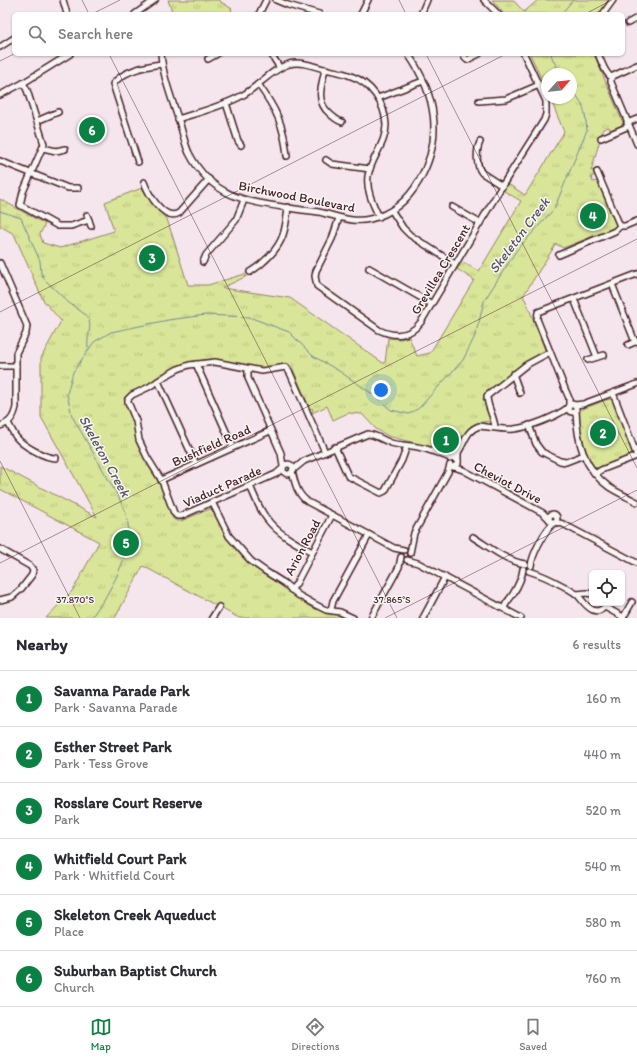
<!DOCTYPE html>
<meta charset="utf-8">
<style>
body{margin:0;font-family:Itim,sans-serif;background:#f7f7f7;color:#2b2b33}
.controls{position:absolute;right:12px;bottom:12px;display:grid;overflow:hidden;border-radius:6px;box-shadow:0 1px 3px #0004}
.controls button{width:36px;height:36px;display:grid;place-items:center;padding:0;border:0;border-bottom:1px solid #e1e1e2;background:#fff;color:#2b2b33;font:20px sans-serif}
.compass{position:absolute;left:541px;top:68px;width:36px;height:36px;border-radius:50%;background:#fff;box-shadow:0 1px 3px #0004;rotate:63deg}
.you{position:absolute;left:381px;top:390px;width:14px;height:14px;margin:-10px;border:3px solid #fff;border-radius:50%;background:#1a73e8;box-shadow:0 0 0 6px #1a73e833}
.badge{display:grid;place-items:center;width:26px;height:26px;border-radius:50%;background:#0b8043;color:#fff;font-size:13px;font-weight:700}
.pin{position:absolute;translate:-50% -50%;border:2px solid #fff;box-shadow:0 1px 4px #0006}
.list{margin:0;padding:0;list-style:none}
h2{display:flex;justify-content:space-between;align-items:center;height:52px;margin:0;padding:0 16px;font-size:17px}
h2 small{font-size:13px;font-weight:400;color:#7c7c81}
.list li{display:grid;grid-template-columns:26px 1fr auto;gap:12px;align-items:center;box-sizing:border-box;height:56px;padding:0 16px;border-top:1px solid #e1e1e2}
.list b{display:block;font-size:15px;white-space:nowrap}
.list p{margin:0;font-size:13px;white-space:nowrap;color:#7c7c81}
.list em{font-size:13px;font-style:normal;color:#7c7c81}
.icon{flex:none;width:22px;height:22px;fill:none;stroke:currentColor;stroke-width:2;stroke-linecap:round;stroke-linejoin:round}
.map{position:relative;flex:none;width:637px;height:618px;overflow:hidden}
.search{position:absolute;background:#fff;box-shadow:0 1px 3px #0004;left:12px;right:12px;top:12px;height:44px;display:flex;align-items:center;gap:10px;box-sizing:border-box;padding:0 14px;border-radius:6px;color:#7c7c81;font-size:15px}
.sheet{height:388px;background:#fff}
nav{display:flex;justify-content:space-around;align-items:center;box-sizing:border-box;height:56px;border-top:1px solid #e1e1e2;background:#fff;font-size:11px;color:#7c7c81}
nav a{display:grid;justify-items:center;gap:2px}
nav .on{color:#0b8043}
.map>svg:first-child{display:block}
.grass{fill:url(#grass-tufts);stroke:#928262}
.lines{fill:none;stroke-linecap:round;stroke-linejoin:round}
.stream{stroke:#6f899c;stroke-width:1}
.minor-casing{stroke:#4a1f2b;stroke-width:8}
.minor{stroke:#f6f6f2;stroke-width:5}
.ticks{fill:none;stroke:#4a1f2b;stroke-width:1;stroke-opacity:0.45}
.labels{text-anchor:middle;stroke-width:3;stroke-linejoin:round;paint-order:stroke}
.street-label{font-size:13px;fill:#4a1f2b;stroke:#f6f6f2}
.water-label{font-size:14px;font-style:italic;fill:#5c5464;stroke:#f6f6f2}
.ticks-label{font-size:10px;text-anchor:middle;fill:#4a1f2b;stroke:#f6f6f2;stroke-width:3;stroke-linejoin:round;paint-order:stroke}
</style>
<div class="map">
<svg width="637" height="618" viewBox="0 0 637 618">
<defs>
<pattern id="grass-tufts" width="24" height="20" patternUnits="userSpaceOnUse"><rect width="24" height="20" fill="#d9e598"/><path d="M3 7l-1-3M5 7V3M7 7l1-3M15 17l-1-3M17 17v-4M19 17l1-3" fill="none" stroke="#bcc483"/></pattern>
</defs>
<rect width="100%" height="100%" fill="#f5e6ee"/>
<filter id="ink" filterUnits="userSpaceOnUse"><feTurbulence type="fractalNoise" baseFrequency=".025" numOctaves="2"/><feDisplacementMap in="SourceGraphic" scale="8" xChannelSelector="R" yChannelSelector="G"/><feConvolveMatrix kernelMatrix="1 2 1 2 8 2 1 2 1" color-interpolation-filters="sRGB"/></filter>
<g filter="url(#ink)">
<g class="grass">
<path d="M168,0H218L232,9L230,14H173Z"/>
<path d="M492,0H513L524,12L538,0H609L599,14H504Z"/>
<path d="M530,54H594L623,123L622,125L610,130L609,127L603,129L591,171L593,170L595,175L591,177L593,182L597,181L616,225L615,227L609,230L563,248L556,244L523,296L527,303L545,350L544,352L526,361L484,394L483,399L491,421C465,423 464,434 453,454L444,455L418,444L388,436L376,429L362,414L348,413L333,420L327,406L312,413V411L313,410L312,408L310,409L292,367L287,363L264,369L214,360L192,362L172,369L148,385L128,394L124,398L125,403L133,420L137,442L146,462L162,488L173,519L177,521H181L210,509L213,510C224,533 235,554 256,569C264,574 272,578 280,583C285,586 287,591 291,594C300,601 311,606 321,611C330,615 339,614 348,618H239L143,566L115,618H46L73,590L99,542L0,489V466L97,517L41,417V358L61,321L43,300L14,234L0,226V199L45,224L40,234L43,243L60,248L114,231L105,202L142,188L150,201L167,219L188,285H208L245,274L247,276L222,288L290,298L383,363H385L388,338L400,339L409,337L417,356L430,353L474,280L457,269L462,262L479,271L521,201L504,191L508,184L525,195L564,132L550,98H571V74H547V91Z"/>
<path d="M609,399L613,400L632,452L631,456L598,468L594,467C584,451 580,432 579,413L582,409Z"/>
</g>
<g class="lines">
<g class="stream">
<path d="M561,14L573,0"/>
<path d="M551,54L553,60L561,74"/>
<path d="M0,211L21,218L40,261L41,273L45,280L69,303L86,315"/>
<path d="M88,318C93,328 86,337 88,348"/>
<path d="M91,618L105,598L117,576L127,551L130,535L126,514L119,498L72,416L67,394L73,372L94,342L111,332L168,320L205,315L249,317L289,332L313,356L339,371L374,395L391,410L409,414L419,408L463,360L474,338L479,322L484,301L516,251L554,209L587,130L585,114L582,104L571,87"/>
</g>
<g class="minor-casing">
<g id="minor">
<path d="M63,0L67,14"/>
<path d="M276,0L288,5L319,14"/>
<path d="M484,0L498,14"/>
<path d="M135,14L155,0"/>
<path d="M259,14L266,0"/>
<path d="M361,14L368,0"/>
<path d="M421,14L427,0"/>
<path d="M603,14L613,0"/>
<path d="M628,23L637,18"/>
<path d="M0,47L14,38"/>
<path d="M161,54C163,76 171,97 178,118C182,129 184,142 189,153C214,202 254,202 302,210C309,211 316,211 323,213C339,217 353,223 370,219C392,214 408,200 419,181C444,138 436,94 408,54"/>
<path d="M271,54L280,68"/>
<path d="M464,54L465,58L467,60L479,54"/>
<path d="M598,54C602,62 604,72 611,77"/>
<path d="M208,59L217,54"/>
<path d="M325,69C322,85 315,101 329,113C333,117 336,120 342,122"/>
<path d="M611,77V82L637,144"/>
<path d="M611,77L637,65"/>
<path d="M23,83L27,90L44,144L23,192L20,205L58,226H71L89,220"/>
<path d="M258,84C276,109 284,125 287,156"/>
<path d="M0,95L23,83L70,54"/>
<path d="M378,98L423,81"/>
<path d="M479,101L506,99L539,85"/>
<path d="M226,103L238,141L241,145"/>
<path d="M178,119C200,112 224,106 243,95C259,86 272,69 289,64C301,61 313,66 324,69C333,71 342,72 351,76C371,83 385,103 386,125C386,144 371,158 368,176C366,190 373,204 379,217"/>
<path d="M37,121L58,112"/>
<path d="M627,123L637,119"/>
<path d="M601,138L629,126"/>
<path d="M480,142C476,150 476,166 482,173L502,186"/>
<path d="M43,148L56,151L65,149"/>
<path d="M326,160L332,164L370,169"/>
<path d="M0,161L68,188H78"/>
<path d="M138,162L113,84C124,70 145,66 162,64"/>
<path d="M597,172L620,226H625L637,221"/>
<path d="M144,182C148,193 164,222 179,213L209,179"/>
<path d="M452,207L480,223"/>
<path d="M392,211L403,228L410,235L455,264"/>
<path d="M87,215L91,226"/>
<path d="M339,218L332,239L316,271L315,276L317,286L379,330C394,337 410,337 421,322L502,186L544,120L546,114V101L524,54"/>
<path d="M559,255L615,231L620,226"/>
<path d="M203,262L206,255L236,220L244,200"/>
<path d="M0,263L27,326L26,333L16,353V407C14,417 10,423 0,426"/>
<path d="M369,268L432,304"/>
<path d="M250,272C263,264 278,250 283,235C286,226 287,217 288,207"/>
<path d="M612,284L635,342"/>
<path d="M574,299L597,357"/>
<path d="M628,345L637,341"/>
<path d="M588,360L604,355"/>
<path d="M196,364L233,447"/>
<path d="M0,366H16"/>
<path d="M248,369V378L281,453L283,466"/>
<path d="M513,374L520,393"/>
<path d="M158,381L196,464"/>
<path d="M613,393L637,456"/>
<circle cx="572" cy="408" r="4"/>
<path d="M575,405L583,404L637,384"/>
<path d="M569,406V398L565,389L537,319L538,312L637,274"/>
<path d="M576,410C577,441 583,468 609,487C618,493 628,497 637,502"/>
<path d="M8,423C11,428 13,433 16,437C23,446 45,458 56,458"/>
<path d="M529,425L536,444L542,452L560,461L566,462L584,455"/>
<path d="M495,427C494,416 487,407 487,396L526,365L550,352"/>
<path d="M335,447L348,476L381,493L385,491L402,460L407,446"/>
<path d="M452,458C454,456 457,453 459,451C466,440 466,431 479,426C490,427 503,430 514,429C530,427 556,417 569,407"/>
<path d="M450,459L454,458L458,461"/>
<circle cx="288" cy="469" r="5"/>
<path d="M453,467L458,464V451"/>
<path d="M454,467L463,470L543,513L549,519"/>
<path d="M283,468L276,474L181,516H177L174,513L162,481L147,457L139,440L136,421L128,402V399L132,395L149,387L167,375L178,369L189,365L215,362L262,371L286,367L290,373L325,452"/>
<path d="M293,470L304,461L368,434C376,435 383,440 391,443C401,446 412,445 422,448C432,450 441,455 451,458"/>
<path d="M292,471C295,484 297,494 308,502L394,548L404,550"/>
<path d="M595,474L601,470L637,456"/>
<path d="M161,480L270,431"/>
<path d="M250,486C255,497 259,509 267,519C278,534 296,543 312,552"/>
<path d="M212,502L229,536L251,561L265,571L284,583L298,595L314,604L326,610L340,612L353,618"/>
<circle cx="553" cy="518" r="4"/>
<path d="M555,522L563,524L637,563"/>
<path d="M473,537C489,547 506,561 525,564"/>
<path d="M0,549L30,566L33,570L32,575L21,589L12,597L0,600"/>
<path d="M410,553L414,533L448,472L450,465"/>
<path d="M407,560L418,563L521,618"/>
<path d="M531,566C532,555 545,529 555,522"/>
<path d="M529,571C543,575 563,585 575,593C582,598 584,606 593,610C598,612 601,610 605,607L604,603"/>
<path d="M291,590L296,584L332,515"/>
<path d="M576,594L587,593L592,594"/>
<path d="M605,607L623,617"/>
<path d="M504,608C506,602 510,599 513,594C518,586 522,578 523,569"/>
<path d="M331,610L333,601L369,535"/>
<path d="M212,618L219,607"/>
<path d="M371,618L399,567L401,557"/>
<path d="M423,618L445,577"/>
<path d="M623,618L632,602"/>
</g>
</g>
<use href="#minor" class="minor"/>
</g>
</g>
<path class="ticks" d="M82,0L89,14M399,0L406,14M92,14L120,0M585,14L612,0M109,54L397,618M426,54L637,468M0,61L14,54M0,312L506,54M0,461L80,618M0,563L637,239M385,618L637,490"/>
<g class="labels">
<g class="street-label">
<text transform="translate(297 196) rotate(11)" y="5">Birchwood Boulevard</text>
<text transform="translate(440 269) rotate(-59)" y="5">Grevillea Crescent</text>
<text transform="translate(211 445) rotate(-24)" y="5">Bushfield Road</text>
<text transform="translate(508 482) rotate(28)" y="5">Cheviot Drive</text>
<text transform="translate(222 486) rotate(-24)" y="5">Viaduct Parade</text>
<text transform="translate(302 547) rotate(-62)" y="5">Arion Road</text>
</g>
<g class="water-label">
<text transform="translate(519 235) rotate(-53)" y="5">Skeleton Creek</text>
<text transform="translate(105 456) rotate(61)" y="5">Skeleton Creek</text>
</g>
</g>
<g class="ticks-label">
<text x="75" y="603">37.870°S</text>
<text x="392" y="603">37.865°S</text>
</g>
</svg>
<div class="controls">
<button><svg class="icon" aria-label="locate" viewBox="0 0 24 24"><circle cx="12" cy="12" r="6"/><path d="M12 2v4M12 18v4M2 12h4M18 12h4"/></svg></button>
</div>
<svg class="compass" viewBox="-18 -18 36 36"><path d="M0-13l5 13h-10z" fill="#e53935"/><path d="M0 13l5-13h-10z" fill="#7c7c81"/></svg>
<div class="you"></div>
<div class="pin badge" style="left:446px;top:440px">1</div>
<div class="pin badge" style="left:603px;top:433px">2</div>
<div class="pin badge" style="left:152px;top:258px">3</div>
<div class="pin badge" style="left:593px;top:216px">4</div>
<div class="pin badge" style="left:126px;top:543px">5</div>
<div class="pin badge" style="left:92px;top:130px">6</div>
<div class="search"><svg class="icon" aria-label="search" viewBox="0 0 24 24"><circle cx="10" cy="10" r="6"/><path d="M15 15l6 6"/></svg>Search here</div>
</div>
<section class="sheet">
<h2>Nearby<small>6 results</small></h2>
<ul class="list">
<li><span class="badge">1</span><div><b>Savanna Parade Park</b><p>Park · Savanna Parade</p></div><em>160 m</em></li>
<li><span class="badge">2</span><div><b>Esther Street Park</b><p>Park · Tess Grove</p></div><em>440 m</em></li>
<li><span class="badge">3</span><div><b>Rosslare Court Reserve</b><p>Park</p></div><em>520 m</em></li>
<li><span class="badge">4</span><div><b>Whitfield Court Park</b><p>Park · Whitfield Court</p></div><em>540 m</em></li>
<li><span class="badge">5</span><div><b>Skeleton Creek Aqueduct</b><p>Place</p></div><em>580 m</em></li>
<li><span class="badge">6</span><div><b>Suburban Baptist Church</b><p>Church</p></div><em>760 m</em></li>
</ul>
</section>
<nav>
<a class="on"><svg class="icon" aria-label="map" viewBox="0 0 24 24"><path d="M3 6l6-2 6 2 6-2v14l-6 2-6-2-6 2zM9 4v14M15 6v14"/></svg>Map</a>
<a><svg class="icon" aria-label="directions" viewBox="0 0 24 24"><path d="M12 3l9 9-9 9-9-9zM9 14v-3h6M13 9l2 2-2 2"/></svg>Directions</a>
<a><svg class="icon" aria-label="saved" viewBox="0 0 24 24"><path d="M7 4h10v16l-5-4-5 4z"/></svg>Saved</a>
</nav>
